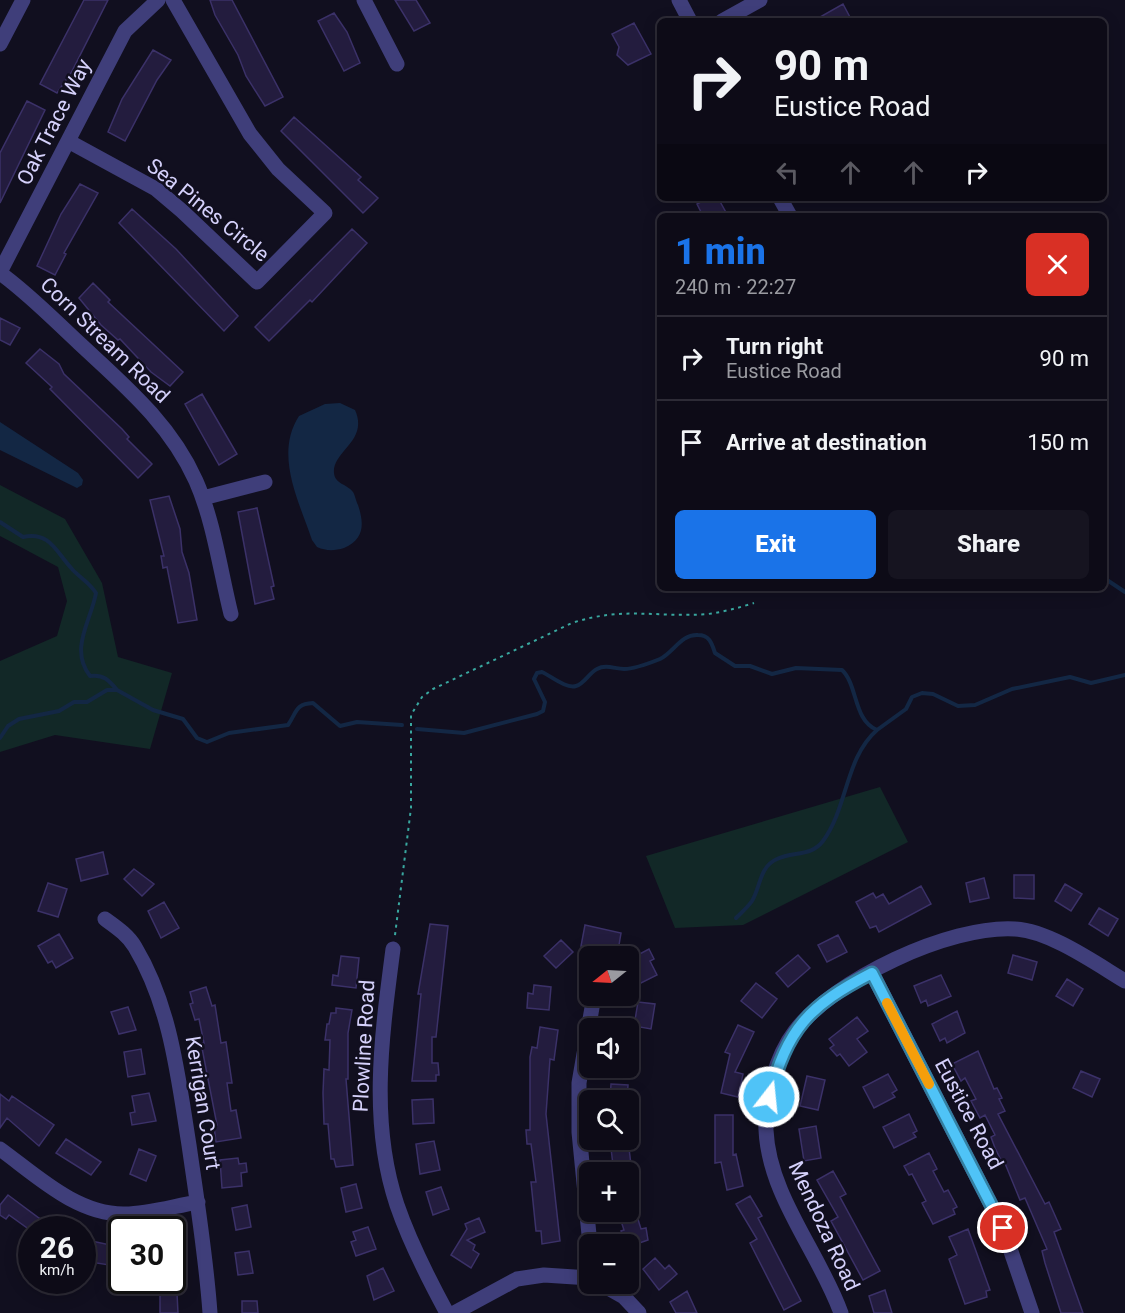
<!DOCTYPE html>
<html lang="en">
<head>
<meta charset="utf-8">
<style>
	body { margin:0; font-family:Roboto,sans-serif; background:#161420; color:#f1f3f6; height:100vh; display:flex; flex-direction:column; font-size:22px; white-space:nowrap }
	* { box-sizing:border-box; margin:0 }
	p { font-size:20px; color:#9a9ba1 }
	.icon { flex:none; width:33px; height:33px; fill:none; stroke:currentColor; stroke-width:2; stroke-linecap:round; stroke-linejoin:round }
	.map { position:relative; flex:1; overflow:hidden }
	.side { position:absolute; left:657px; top:213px; width:450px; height:378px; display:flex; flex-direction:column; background:#0d0b17; border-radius:9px; box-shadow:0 3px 15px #0003,0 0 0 2px #2d2b36 }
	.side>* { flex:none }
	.top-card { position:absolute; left:657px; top:18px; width:450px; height:183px; border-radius:9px; box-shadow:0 3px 15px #0003,0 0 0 2px #2d2b36; background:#0d0b17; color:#f1f3f6; overflow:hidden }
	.needle { width:39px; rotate:252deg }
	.buttons { position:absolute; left:579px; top:946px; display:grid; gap:12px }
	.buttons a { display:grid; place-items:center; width:60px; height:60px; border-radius:9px; background:#0d0b17; box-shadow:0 3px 15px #0003,0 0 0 2px #2d2b36; font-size:30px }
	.speed { position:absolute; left:18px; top:1216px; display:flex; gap:12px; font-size:30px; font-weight:700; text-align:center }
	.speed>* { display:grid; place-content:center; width:78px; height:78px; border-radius:50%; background:#0d0b17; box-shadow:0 3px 15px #0003,0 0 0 2px #2d2b36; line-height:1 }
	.speed small { font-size:15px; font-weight:400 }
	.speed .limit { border:3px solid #111; border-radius:9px; background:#fff; color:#111 }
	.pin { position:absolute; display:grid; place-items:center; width:51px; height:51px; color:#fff; margin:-26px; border:3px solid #fff; border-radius:50%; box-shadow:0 2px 6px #0007 }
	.me { position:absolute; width:66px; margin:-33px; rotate:16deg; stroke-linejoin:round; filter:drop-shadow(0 0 4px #0008) }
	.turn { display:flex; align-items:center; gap:21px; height:126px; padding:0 18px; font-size:27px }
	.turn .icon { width:78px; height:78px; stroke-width:2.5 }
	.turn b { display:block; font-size:42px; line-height:51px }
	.lanes { display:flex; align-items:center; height:57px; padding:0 18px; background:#0003; justify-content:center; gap:30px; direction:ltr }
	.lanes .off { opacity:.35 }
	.round { display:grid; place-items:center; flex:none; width:63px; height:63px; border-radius:9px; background:#161420 }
	.head { display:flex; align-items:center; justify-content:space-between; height:102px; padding:0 18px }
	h1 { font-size:36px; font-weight:800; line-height:45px; color:#1a73e8 }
	.button { display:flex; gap:12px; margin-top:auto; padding:12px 18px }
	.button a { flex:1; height:69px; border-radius:9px; background:#1a73e8; color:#fff; font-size:24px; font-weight:800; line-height:69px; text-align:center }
	.button a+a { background:#161420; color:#f1f3f6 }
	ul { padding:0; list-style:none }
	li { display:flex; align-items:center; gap:18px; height:84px; padding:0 18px; border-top:2px solid #2d2b36 }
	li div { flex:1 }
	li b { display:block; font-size:22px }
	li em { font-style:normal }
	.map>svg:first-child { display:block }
	.green { fill:#122827 }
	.water { fill:#132744 }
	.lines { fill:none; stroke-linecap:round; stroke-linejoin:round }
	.stream { stroke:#132744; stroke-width:4 }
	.building { fill:#231c3e; stroke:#3b3168; stroke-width:1.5 }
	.path { stroke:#39a79f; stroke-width:2; stroke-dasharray:3 4.5; stroke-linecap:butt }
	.minor { stroke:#3f3e7a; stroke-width:15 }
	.route-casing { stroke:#337fa1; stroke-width:15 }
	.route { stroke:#4fc3f7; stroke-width:10 }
	.slow { stroke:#f59e0b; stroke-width:10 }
	.labels { text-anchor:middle; stroke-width:5; stroke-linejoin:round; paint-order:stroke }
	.street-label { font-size:21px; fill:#d5d1fb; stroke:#110f1f }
</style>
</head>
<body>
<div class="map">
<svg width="1125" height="1313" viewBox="0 0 1125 1313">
	<rect width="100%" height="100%" fill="#110f1f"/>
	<path class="green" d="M0 485 65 519 102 583 118 657 172 673 150 749 55 735 0 752V661L57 636 67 601 58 567 0 536Z
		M880 787 908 842 743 925 675 928 646 856Z"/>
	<path class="water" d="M340 403 355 410C369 441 332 451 334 473 335 484 347 484 353 492 355 495 356 501 358 505 364 523 365 539 344 548 334 551 326 551 317 547L312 540C299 501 274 455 299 416L325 404Z
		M0 422 78 473 83 480 82 485 77 488 0 450Z"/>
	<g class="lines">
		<path class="stream" d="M0 522 23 537C50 531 56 552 72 569 80 578 89 582 96 593 91 621 69 649 90 676 103 674 109 680 117 690
			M1104 578 1125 592
			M417 729 464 733 537 714 543 711 545 702 534 679 537 673 542 672C551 676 566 689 576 686 584 684 589 673 597 669 606 664 615 669 624 669 635 669 650 663 660 659 674 652 681 634 698 635 710 635 712 644 715 653L735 666H750L772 674 796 668 842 670C858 685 853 720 877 730L906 709 912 697 922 693 933 694 958 706 975 705 1012 689 1070 677 1091 683 1125 675
			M0 738 8 726 19 719 59 711 74 702H87L107 690H117L153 710 183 719 197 738 207 742 229 733 288 725C297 712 295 704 313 703L340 726 357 722 402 725
			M736 918C741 913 748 907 752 901 761 886 759 867 777 859 793 851 811 857 823 841 848 807 845 758 877 730"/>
	</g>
	<path class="building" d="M84 0H108L71 73 57 93 40 84Z
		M210 0H232L283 97 265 106 246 76 238 55 215 15Z
		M395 0H416L430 23 414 31Z
		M843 4 852 21H813Z
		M334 13 347 32 360 63 344 71 318 21Z
		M634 23 651 54 628 65 617 55 619 47 612 34Z
		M153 50 171 60 157 80 125 141 108 132 122 99Z
		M27 101 45 110 0 203V153Z
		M294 117 361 177 358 180 378 198 363 213 281 131Z
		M80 184 98 193 64 253 66 254 55 275 37 266 61 214Z
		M708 198H718L728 216H703L697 204Z
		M132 209 176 249 238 316 224 331 119 223Z
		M352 229 367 243 312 302 310 300 269 341 255 327Z
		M93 283 110 300 108 302 183 372 170 386 151 372 120 339 118 340 101 325 79 298Z
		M0 318 20 328 10 345 0 340Z
		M40 349 59 364 64 374 122 429 129 437 127 439 152 464 138 478 50 389 52 387 26 363Z
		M202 394 237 454 219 465 185 404Z
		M169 496 180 529 182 552 189 573 197 620 178 623 167 567 163 568 161 556H164L150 500Z
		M257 508 274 586 271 587 274 599 255 604 238 512Z
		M103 852 108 874 81 881 76 859Z
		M134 869 154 884 142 896 124 879Z
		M1014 875H1034V899L1014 898Z
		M984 878 989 898 970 902 966 883Z
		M48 883 67 889 58 917 38 911Z
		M1065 884 1082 894 1071 911 1055 901Z
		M921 886 931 904 879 932 876 926 870 928 856 902 873 893 876 898 883 894 889 904Z
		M164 902 179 928 161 938 148 911Z
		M1099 908 1118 919 1108 936 1089 924Z
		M430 924 448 926 436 1037H432V1063H438L439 1075H436V1081H412L421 994H418Z
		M585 925 621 933 618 951 581 946Z
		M59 934 73 958 56 968 52 961 48 963 38 946Z
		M838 935 847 952 827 962 818 945Z
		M561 940 573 952 556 968 544 956Z
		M649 949 654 959 650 961 657 975 639 984 628 960Z
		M798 955 810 968 788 987 776 973Z
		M1013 955 1037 962 1032 980 1008 973Z
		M341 956 359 958 356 988 332 985 333 975 338 976Z
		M941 975 951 996 928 1006 926 1000 921 1003 914 986Z
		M1067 979 1083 989 1073 1006 1056 996Z
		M756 983 777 999 762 1018 741 1001Z
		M534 985 551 987 549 1010 527 1008 528 993 533 994Z
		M206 987 212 1006 215 1005 221 1043 226 1042 232 1083H227L231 1111 236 1110 241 1138 216 1142 214 1126 217 1125 201 1043H204L199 1019 195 1020 190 1004 193 1003 190 992Z
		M638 1002 655 1004 651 1029 634 1026Z
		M128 1007 136 1030 119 1034 111 1012Z
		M336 1008 352 1010 348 1033V1079H346L353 1165 336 1167 334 1159H331L328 1124H324L323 1093 324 1069 329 1070 330 1040H325L327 1024H329L331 1013H336Z
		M957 1011 965 1033 947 1043 945 1038 940 1041 932 1024Z
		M857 1017 868 1031 857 1039 867 1052 849 1066 840 1054 837 1056 830 1048 834 1045 829 1039Z
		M738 1025 754 1032 735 1072 743 1074 738 1097 721 1093 730 1054 725 1052Z
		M540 1027 558 1030 554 1060 550 1059 546 1114 560 1241 542 1244 541 1231H536L531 1182H536L531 1144H527L526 1130H530V1057L532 1047 537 1048Z
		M141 1049 145 1074 128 1077 124 1052Z
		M978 1051 994 1089 997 1088 1002 1098 999 1099 1005 1111 998 1114 1045 1204 1049 1202 1061 1229 1054 1232 1083 1313H1061L1045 1263 1042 1251 1047 1249 1025 1198 1020 1200 1004 1161 1002 1162 995 1148 991 1137 995 1135 985 1115 980 1118 971 1101 976 1099 965 1078 961 1081 952 1064Z
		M1081 1071 1100 1079 1092 1097 1073 1088Z
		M888 1074 897 1090 892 1093 895 1097 874 1108 863 1087Z
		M807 1076 825 1080 818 1110 800 1106Z
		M611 1084 628 1085 627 1101H610Z
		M149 1093 156 1121 132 1125 130 1113 135 1112 132 1096Z
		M0 1094 9 1101 12 1096 54 1125 39 1146 7 1118 0 1128Z
		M433 1099 434 1123 413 1124 412 1100Z
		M909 1114 917 1131 913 1133 916 1137 894 1148 883 1127Z
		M715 1115H733V1155L736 1154 743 1186 727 1190 721 1162 715 1163Z
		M816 1126 821 1158 804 1161 799 1129Z
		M66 1139 101 1162 91 1175 56 1153Z
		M610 1140H628L632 1173H614Z
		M434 1141 440 1170 420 1174 416 1144Z
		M139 1149 156 1156 146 1181 130 1174Z
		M929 1153 937 1169 933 1171 944 1192 948 1190 957 1207 953 1209 955 1214 933 1224 922 1203 926 1201 912 1174 909 1175 904 1166Z
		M238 1158 239 1164 246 1163 247 1172 241 1173 242 1186 222 1188 220 1160Z
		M833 1171 846 1194 840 1197 880 1271 863 1280 831 1221 838 1217 817 1180Z
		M356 1184 362 1208 346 1212 341 1188Z
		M441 1187 449 1209 433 1215 426 1192Z
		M8 1195 39 1218 63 1230H30L9 1215 6 1219 0 1215V1205Z
		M750 1196 762 1216 758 1218 801 1301 784 1310 750 1243 757 1239 736 1204Z
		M247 1205 251 1227 236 1230 232 1208Z
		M636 1213 641 1229 646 1228 648 1240 628 1247 621 1231 624 1230 620 1218Z
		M479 1218 485 1232 467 1240 475 1245 473 1250 479 1254 471 1268 451 1255 467 1229 465 1224Z
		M368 1227 376 1249 356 1256 351 1242 356 1240 353 1232Z
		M968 1229 990 1290 986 1291 987 1297 965 1304 949 1259 957 1255 949 1237Z
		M82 1239 120 1247 117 1262 110 1260 109 1265 90 1262 91 1258 82 1256Z
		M249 1251 253 1273 238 1275 235 1253Z
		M655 1258 665 1269 669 1265 677 1274 659 1290 643 1269Z
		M383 1268 394 1291 374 1300 367 1276Z
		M885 1290 892 1313H874L869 1296Z
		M687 1291 697 1313H676L670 1302Z
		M160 1293H177L178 1313H160Z
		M242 1301H257L258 1313H242Z"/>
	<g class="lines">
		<path class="path" d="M395 935 411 808V715L422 697 433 689 572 623C623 606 658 618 708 614 723 612 738 608 754 603"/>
		<path class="minor" d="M364 0 397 64
			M679 0 690 21
			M722 21 760 0
			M0 44 23 0
			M68 141 156 189 182 211 257 282 325 213 278 169 250 134 173 0
			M780 198 790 216
			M0 272 125 31 158 0
			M0 273C29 294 52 318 79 343 124 385 170 423 196 481 214 522 220 570 231 614
			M203 498 265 482
			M105 919C116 927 128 935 135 947 171 1007 178 1077 189 1145 197 1201 206 1256 210 1313
			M393 949C382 1034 369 1122 397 1205 410 1243 428 1278 447 1313
			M872 973 1003 1228 1032 1313
			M0 1149C36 1175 77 1215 125 1214 148 1214 174 1206 198 1202
			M590 1245 579 1132V1083L594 996
			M586 1277 590 1251
			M601 1284 624 1297 639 1313
			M454 1313 517 1279 544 1275 590 1278
			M841 1313C819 1252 769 1196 766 1130 764 1099 776 1056 795 1031 834 980 949 925 1015 929 1050 931 1095 963 1125 981"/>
	</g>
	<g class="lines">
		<g class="route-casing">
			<path id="route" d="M769 1097C788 1028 808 1006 872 973L1003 1228"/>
		</g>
		<use href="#route" class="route"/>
		<path class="slow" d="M887 1003 929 1084"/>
	</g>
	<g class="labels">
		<g class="street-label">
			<text transform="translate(54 122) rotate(-63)" y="7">Oak Trace Way</text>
			<text transform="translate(208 210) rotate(39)" y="7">Sea Pines Circle</text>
			<text transform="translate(105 340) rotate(44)" y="7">Corn Stream Road</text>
			<text transform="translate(364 1046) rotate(-87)" y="7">Plowline Road</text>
			<text transform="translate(203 1103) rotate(81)" y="7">Kerrigan Court</text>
			<text transform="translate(969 1114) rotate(62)" y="7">Eustice Road</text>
			<text transform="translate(824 1226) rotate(65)" y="7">Mendoza Road</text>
		</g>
	</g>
</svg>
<div class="buttons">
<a><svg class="needle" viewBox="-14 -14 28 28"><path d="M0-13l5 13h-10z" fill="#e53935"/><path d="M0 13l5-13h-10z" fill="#9a9ba1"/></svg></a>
<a><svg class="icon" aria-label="sound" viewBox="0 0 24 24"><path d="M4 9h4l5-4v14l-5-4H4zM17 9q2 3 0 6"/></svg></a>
<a><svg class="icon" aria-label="search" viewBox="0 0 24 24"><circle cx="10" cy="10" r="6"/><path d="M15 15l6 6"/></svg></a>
<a>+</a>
<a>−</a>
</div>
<div class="speed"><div>26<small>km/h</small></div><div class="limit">30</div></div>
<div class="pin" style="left:1003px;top:1228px;background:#d93025"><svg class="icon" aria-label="arrive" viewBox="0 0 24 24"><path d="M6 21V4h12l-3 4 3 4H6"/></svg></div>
<svg class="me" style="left:769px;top:1097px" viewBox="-20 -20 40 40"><circle r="17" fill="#4fc3f7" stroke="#fff" stroke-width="3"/><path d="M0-11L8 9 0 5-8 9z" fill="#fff"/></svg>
<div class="top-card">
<div class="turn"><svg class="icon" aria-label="right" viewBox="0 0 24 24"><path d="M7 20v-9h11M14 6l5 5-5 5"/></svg><div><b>90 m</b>Eustice Road</div></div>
<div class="lanes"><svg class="icon off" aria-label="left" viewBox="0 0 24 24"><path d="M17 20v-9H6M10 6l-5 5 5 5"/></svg><svg class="icon off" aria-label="ahead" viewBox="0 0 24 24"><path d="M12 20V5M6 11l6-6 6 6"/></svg><svg class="icon off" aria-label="ahead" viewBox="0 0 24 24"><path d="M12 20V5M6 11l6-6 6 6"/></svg><svg class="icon" aria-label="right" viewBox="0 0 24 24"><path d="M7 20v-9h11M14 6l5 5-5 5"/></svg></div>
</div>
<section class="side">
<div class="head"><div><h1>1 min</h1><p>240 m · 22:27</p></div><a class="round" style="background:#d93025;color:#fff"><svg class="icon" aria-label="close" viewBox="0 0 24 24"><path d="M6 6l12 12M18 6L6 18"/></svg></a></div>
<ul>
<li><svg class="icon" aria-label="right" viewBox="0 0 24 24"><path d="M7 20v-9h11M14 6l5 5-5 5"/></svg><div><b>Turn right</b><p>Eustice Road</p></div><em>90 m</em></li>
<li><svg class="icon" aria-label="arrive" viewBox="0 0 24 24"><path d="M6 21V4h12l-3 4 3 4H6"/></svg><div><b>Arrive at destination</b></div><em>150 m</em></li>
</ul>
<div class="button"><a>Exit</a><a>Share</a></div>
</section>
</div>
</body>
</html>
